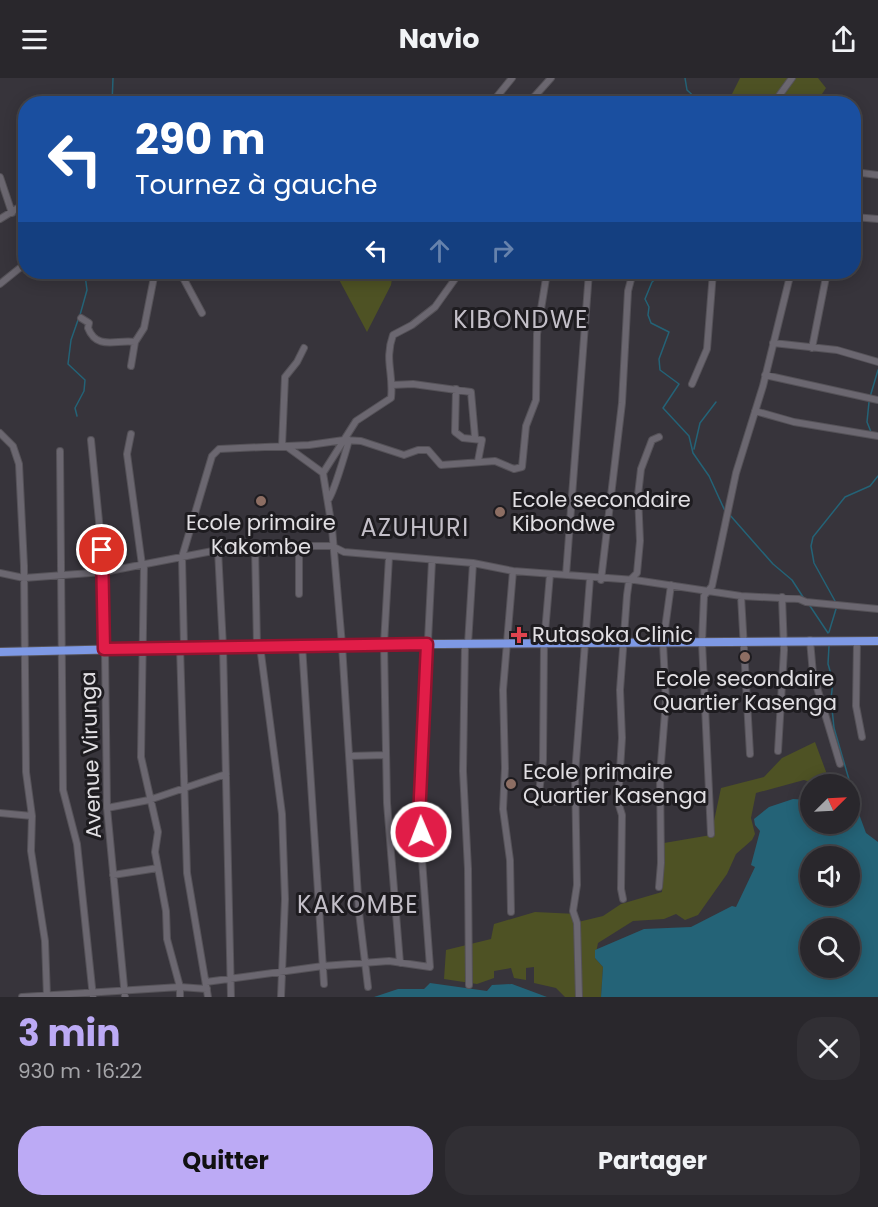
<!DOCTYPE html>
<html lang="fr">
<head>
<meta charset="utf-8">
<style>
	body { margin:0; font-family:Poppins,sans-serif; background:#312f34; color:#f1f3f6; height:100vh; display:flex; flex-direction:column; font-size:22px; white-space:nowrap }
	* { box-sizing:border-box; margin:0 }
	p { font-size:20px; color:#a5a5a9 }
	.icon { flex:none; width:33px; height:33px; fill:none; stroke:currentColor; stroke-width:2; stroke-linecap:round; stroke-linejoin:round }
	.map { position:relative; height:919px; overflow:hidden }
	.details { display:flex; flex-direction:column; background:#29272c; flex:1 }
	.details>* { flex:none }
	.guide { position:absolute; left:18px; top:18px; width:843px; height:183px; border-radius:24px; box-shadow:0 3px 15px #0003,0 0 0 2px #454448; background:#1a4fa0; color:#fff; overflow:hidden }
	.needle { width:39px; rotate:66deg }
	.fabs { position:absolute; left:800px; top:696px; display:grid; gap:12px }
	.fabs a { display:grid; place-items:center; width:60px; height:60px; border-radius:50%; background:#29272c; box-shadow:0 3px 15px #0003,0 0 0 2px #454448; font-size:30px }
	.pin { position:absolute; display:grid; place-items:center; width:51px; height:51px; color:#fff; margin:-26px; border:3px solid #fff; border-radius:50%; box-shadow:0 2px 6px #0007 }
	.me { position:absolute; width:66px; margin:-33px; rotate:359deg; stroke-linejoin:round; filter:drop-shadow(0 0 4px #0008) }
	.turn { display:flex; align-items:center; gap:21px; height:126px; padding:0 18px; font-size:27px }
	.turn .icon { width:78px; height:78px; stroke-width:2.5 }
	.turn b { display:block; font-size:42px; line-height:51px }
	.lanes { display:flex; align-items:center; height:57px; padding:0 18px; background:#0003; justify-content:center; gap:30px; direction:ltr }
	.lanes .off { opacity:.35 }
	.round { display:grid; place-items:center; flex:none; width:63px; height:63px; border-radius:24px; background:#312f34 }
	.head { display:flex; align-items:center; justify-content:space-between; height:102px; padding:0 18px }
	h1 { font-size:36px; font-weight:700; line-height:45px; color:#bcaaf5 }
	.button { display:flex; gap:12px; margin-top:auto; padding:12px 18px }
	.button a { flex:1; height:69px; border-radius:24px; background:#bcaaf5; color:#111; font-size:24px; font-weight:700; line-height:69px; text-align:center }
	.button a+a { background:#312f34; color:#f1f3f6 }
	header { display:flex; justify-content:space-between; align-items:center; height:78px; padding:0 18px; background:#29272c; font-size:27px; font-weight:700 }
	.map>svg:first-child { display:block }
	.green { fill:#4e5224 }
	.water { fill:#246377; fill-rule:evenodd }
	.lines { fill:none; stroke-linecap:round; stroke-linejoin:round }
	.stream { stroke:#246377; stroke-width:1.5 }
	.minor-casing { stroke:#555258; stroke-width:8 }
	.highway-casing { stroke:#555258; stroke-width:10 }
	.minor { stroke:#6b6770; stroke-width:6 }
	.highway { stroke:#7e99e5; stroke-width:8 }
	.route-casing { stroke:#92132f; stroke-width:15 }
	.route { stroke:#e11d48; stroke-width:10 }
	.education-dot { fill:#8d6e63; stroke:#1e1c20; stroke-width:2 }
	.health-dot { fill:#e0444e; stroke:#1e1c20; stroke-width:2 }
	.labels { text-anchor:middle; stroke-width:6; stroke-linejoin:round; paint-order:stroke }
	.poi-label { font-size:21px; fill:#e1dfe3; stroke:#1e1c20; text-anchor:start }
	.street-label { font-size:21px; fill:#e1dfe3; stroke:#1e1c20 }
	.quarter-label { font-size:24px; letter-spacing:1.5px; fill:#c3bfc8; stroke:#1e1c20 }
</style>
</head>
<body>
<header><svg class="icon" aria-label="menu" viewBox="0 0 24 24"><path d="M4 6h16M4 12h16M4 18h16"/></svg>Navio<svg class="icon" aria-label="share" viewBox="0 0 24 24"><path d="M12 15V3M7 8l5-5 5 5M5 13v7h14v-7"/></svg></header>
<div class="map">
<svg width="878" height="919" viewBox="0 0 878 919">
	<rect width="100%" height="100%" fill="#37343b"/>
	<path class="green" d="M740 0H818L826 10 816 25 727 26Z
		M335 194H393L391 207 367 254Z
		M815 664 828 699 836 706H816L804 702 756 715 751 740 755 756 752 762 736 776 727 796 698 837 685 842 676 836 664 841 633 843 598 865 595 880 603 889 601 919H565L556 910 534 905V889L526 890V902L514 900 511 890 494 893V900L477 906 444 901 446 872 491 861 494 846 535 834 577 836 578 844 603 838 621 826 662 814 664 765 711 757 721 710 764 699 782 680Z"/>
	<path class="water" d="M793 721 810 722V746H849V732L859 736 866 755 878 764V919H601L603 889 595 880V872L644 851 691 849 732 828 736 829 755 789 751 787 760 753 755 747 754 741 769 729ZM810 778H849V818H810ZM810 850H849V890H810Z
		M430 905 487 913 492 907 512 906 547 919H374L398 911H424Z"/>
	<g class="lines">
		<path class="stream" d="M685 0 687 12 702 26
			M112 26 113 0
			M665 194 652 204 645 221 649 229 648 237 651 245 669 254 659 281 660 292 679 306 663 330 689 358 693 375 709 398 725 433
			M80 237 87 212 85 197 93 194
			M870 319 878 292
			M869 324 867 344 871 354
			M77 338 75 330 84 313 85 302 68 286 71 262 78 242
			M694 371 700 345 716 324
			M729 436 773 486 792 502 803 519
			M835 523 814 485 811 468 813 459 845 419 870 408 878 398
			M810 528 828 555
			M829 554 836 531
			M829 568 828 586 833 603 831 621 834 650 859 736"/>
		<g class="minor-casing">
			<path id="minor" d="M491 26 512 0
				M522 26 534 19 551 0
				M773 26 792 0
				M854 94 878 97
				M0 99 12 135
				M854 139 878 141
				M0 141 26 125
				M180 194 202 235
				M154 199 173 194
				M0 206 26 185
				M81 240 89 245 88 250C97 273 117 261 135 264
				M773 265 837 272 878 284
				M812 270 827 194
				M131 288 135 264 144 250 155 194
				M765 297 878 322
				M692 306 707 271 713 194
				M392 307 413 306 471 314 475 359
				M456 311 455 354 463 360 482 362 478 383
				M755 333 794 344 878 358
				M0 355 13 368 19 386 24 488 26 694 32 738 31 773 45 863 47 919
				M131 356 127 376 142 487
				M91 362 104 494 107 730 125 919
				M282 368 285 299 297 284 304 270
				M286 368 323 395
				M60 373 63 712 77 766 93 919
				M328 422C333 417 346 373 349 362
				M255 469 257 568
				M218 472 223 569 231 919
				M389 479 384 566 387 725 400 885
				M144 486 141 679 158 754 155 774 166 833 167 861 180 909V919
				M0 495 24 500 104 494 218 472 264 468H332L344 474 473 485 513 493 635 502 741 518 799 521 806 524 878 531
				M550 496 544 566 543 682 538 723 575 724
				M566 497 589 194
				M601 502 622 325 628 213 633 194
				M299 516V470
				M741 518 750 676
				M810 562 813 596 840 686
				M857 563 856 628 862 659
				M465 566 463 693 468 791 469 907
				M468 566 473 485
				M302 567 324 906
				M260 568 282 736 285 821 281 919
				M180 569 187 795 208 919
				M184 569 182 479 212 378 219 371 309 367 344 362 361 363 404 377 418 372H428L441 387 495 383 514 391 522 389 526 348 536 322 537 256 547 194
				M778 673 784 572 782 519
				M349 678 386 677
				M107 730 149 722 226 696
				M0 735 32 738
				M711 756 702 564 704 518 712 508 736 395 763 308 791 194
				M113 797 158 790
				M659 809 661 785 660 697 666 622 663 565 671 507
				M623 821 621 811 622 737 618 724 622 660 620 612 627 517 629 503 637 495 640 463 638 417 641 391 652 362 659 359
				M511 834 510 782 503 731 505 690 503 612 513 493
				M206 904 323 888 389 883 430 889 419 741 432 483
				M368 909 359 834 342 567 332 450 323 395 356 343 391 320C394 296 384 282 393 257L412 247 435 229 460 194
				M22 919 180 909 207 911
				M579 919 577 845 573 833 577 807 575 696 590 500"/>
		</g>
		<g class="highway-casing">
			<path id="highway" d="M0 574 304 567 878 563"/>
		</g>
		<use href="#minor" class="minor"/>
		<use href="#highway" class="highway"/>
	</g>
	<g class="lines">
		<g class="route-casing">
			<path id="route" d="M102 472 104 571 427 566 419 741 421 754"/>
		</g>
		<use href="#route" class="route"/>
	</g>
	<g class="education-dot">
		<circle cx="261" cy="423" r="6"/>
		<circle cx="500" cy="434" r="6"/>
		<circle cx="745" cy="579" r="6"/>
		<circle cx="511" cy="706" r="6"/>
	</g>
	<path class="health-dot" d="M516 548h6v6h6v6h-6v6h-6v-6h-6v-6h6z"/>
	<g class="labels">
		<g class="poi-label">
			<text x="512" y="429">Ecole secondaire<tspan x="512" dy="24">Kibondwe</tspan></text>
			<text x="261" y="452" text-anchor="middle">Ecole primaire<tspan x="261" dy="24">Kakombe</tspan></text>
			<text x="532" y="564">Rutasoka Clinic</text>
			<text x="745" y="608" text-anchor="middle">Ecole secondaire<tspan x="745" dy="24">Quartier Kasenga</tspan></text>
			<text x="523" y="701">Ecole primaire<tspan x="523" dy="24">Quartier Kasenga</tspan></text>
		</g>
		<g class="street-label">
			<text transform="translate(91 677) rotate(-92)" y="7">Avenue Virunga</text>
		</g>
		<g class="quarter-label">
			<text x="521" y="250">KIBONDWE</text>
			<text x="415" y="458">AZUHURI</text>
			<text x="358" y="835">KAKOMBE</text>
		</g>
	</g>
</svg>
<div class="fabs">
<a><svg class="needle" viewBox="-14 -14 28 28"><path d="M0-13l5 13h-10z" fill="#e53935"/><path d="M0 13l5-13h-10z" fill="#a5a5a9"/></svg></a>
<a><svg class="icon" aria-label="sound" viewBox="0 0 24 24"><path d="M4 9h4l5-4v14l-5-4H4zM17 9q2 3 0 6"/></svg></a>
<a><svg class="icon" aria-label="search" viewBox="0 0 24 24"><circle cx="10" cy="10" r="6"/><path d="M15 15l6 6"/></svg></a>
</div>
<div class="pin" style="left:102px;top:472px;background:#d93025"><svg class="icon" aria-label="arrive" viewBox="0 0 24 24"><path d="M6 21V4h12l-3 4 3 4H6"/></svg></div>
<svg class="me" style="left:421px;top:754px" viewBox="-20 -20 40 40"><circle r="17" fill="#e11d48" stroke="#fff" stroke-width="3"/><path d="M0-11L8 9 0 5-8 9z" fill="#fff"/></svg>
<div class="guide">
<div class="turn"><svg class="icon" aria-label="left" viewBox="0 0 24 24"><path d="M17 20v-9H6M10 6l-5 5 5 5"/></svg><div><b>290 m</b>Tournez à gauche</div></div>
<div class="lanes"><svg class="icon" aria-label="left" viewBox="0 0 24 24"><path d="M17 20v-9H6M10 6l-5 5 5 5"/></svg><svg class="icon off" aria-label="ahead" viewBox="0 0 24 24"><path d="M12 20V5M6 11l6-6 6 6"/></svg><svg class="icon off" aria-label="right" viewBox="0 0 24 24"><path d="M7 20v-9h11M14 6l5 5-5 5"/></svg></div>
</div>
</div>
<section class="details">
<div class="head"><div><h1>3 min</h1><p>930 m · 16:22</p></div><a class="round"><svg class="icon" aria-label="close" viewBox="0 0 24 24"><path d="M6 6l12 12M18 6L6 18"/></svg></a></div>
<div class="button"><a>Quitter</a><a>Partager</a></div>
</section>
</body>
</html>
